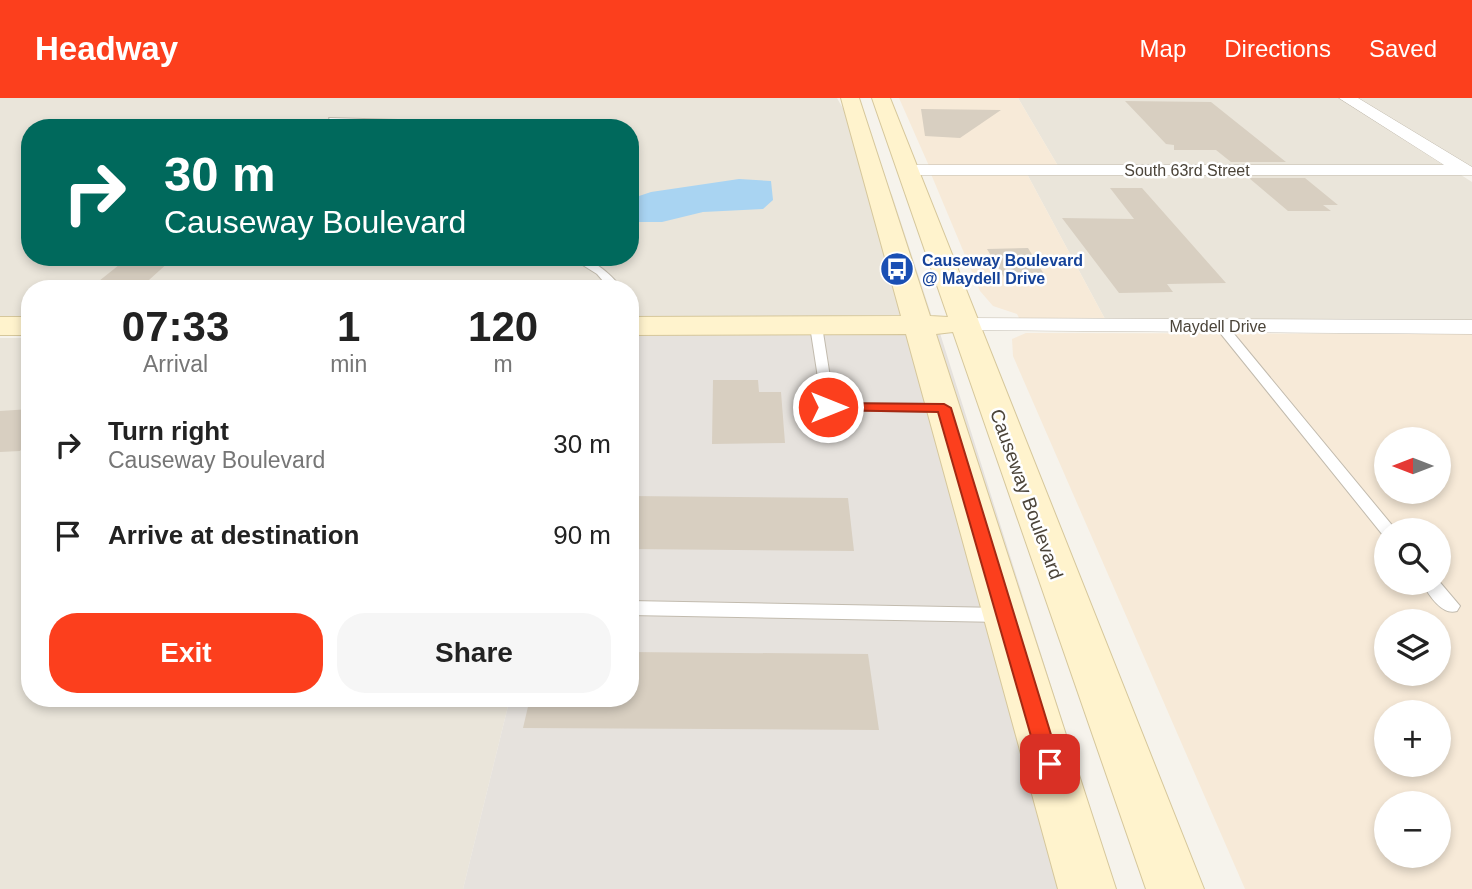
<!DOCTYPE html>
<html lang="en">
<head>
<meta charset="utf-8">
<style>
	body { margin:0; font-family:Arial,sans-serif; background:#f6f6f6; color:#222; height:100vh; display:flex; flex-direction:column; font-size:26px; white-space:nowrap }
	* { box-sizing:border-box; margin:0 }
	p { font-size:23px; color:#767676 }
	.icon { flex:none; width:38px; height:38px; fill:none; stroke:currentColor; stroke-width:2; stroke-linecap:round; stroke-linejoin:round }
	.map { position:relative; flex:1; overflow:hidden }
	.drawer { position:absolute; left:21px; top:182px; width:618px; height:427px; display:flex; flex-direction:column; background:#fff; border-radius:28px; box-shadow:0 4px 10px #0003 }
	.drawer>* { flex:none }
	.top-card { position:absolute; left:21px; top:21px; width:618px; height:147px; border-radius:28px; box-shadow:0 4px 10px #0003; background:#00695c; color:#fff; overflow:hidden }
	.needle { width:46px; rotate:270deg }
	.fabs { position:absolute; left:1374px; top:329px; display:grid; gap:14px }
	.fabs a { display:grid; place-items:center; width:77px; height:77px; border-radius:50%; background:#fff; box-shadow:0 4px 10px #0003; font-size:35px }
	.pin { position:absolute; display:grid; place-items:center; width:60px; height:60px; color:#fff; margin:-30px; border-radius:14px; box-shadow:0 4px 10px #0006 }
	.me { position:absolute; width:77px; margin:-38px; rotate:90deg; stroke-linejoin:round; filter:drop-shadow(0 0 5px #0008) }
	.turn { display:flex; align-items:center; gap:24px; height:147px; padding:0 28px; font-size:32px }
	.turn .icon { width:91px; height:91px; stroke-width:2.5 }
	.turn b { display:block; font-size:49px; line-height:60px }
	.eta { display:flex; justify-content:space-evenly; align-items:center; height:119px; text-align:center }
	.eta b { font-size:42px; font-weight:700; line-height:49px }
	.button { display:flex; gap:14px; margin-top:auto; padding:14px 28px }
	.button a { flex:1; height:80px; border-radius:28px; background:#fc3f1d; color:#fff; font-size:28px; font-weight:700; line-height:80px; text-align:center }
	.button a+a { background:#f6f6f6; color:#222 }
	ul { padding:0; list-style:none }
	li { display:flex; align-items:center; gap:21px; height:91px; padding:0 28px }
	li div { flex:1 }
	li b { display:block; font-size:26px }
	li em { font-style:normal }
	header { display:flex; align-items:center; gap:42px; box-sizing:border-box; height:98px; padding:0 35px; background:#fc3f1d; color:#fff }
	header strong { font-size:33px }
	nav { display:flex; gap:38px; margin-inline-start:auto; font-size:24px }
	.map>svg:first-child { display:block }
	.residential { fill:#eae5da; fill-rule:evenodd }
	.commercial { fill:#f7ead8; fill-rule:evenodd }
	.industrial { fill:#e6e2dd }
	.water { fill:#a9d4f2 }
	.building { fill:#d8cfc1 }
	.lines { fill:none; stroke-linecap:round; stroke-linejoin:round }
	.lane-casing { stroke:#c2bbae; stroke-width:2 }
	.street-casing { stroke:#c2bbae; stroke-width:1 }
	.secondary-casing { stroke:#d6c79b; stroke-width:2 }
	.lane { fill:#fff; fill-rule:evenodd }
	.street { fill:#fff; fill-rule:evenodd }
	.secondary { fill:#fff3cd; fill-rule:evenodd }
	.route { fill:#fc3f1d; stroke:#a42913; stroke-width:2 }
	.labels { text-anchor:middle; stroke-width:5; stroke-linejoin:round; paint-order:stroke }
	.far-street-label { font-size:16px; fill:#4b4439; stroke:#fff }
	.far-transit-label { font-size:16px; font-weight:bold; fill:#164399; stroke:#fff; text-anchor:start }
	.street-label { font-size:19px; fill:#4b4439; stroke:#fff }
</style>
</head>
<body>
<header>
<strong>Headway</strong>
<nav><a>Map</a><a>Directions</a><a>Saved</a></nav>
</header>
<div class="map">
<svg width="1472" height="791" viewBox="0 0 1472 791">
	<rect width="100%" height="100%" fill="#f6f3ec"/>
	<path class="residential" d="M0 0H837L892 97 934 225H630V191H30V226H0ZM30 30H630V159H30Z
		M1018 0H1338L1449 69 1058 68Z
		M1356 0H1472V70Z
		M1027 76 1461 77 1472 84V222L1105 221Z
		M0 240H30V600H510L463 791H0Z"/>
	<path class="commercial" d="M899 0H1018L1058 68H929Z
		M931 76H1027L1105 221 1019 220 1017 216 993 208 980 193Z
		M1026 235 1472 236V791H1245L1013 258 1012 241ZM1386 341H1438V394H1386ZM1386 432H1438V485H1386ZM1386 523H1438V576H1386ZM1386 614H1438V667H1386ZM1386 705H1438V758H1386Z"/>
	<path class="industrial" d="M630 232H939L1115 791H463L510 600H630Z"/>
	<path class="water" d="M739 81 771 83 773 102 763 111 703 114 662 124H630V101L651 94Z"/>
	<path class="building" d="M1125 3 1211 4 1286 64H1231L1216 52H1174V47L1166 46Z
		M921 11 1001 12 960 40 925 38Z
		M1249 80H1305L1338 107H1323L1331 113H1288Z
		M1110 90H1142L1226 185 1167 186 1173 194 1119 195 1062 120 1134 121Z
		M1028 150 1047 181H1005L987 151Z
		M124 163H170L139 191H89Z
		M713 282H758L759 294H781L785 345 712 346Z
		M30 311V342L20 353 0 354V313Z
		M630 398 848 400 854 453 630 451Z
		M630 554 868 556 879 632 523 630 530 600H630Z"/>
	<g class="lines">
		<g class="lane-casing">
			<path id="lane" d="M329 20 432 23 474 30 332 24Z
				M570 159C593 159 608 174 623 191H610L597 176Z
				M816 224 822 228 834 305 944 306 951 310 944 314 823 312 810 228Z
				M1221 224 1225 225 1396 432H1386V437L1382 436 1217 231 1215 228Z
				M1438 482 1460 508 1457 513C1442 518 1429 497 1422 485H1438Z
				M630 503 1002 510 1008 512 1011 517 1008 522 1002 524 630 517Z"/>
		</g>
		<g class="street-casing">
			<path id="street" d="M1339 0H1358L1472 69V77H907L898 72 907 67H1444Z
				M964 220 1472 222V236L955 232 952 227 955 222Z"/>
		</g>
		<g class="secondary-casing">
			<path id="secondary" d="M841 0H859L930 218 948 219 872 0H890L1204 791H1146L953 234 936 236 1116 791H1058L906 236 630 237V219L901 218Z
				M0 219H30V237H0Z"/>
		</g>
		<use href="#lane" class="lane"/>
		<use href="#street" class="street"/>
		<use href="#secondary" class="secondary"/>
	</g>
	<path class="route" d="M828 305 944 306 951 310 1060 666 1057 673 1050 676 1042 673 1039 666 938 314 823 312 821 309Z"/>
	<defs>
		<g id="bus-disc" transform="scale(1.75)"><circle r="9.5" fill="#1a4fb4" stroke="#fff"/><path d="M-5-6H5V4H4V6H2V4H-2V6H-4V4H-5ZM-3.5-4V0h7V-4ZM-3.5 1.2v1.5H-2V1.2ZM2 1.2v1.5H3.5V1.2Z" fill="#fff"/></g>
	</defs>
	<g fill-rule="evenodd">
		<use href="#bus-disc" x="897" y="171"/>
	</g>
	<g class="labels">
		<g class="far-street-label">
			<text x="1187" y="78">South 63rd Street</text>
			<text x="1218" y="234">Maydell Drive</text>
		</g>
		<g class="far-transit-label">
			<text x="922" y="168">Causeway Boulevard<tspan x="922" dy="18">@ Maydell Drive</tspan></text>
		</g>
		<g class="street-label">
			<text transform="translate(1027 396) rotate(70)" y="7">Causeway Boulevard</text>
		</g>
	</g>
</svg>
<div class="fabs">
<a><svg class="needle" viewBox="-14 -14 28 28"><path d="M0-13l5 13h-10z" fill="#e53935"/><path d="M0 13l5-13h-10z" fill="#767676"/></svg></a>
<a><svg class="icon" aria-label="search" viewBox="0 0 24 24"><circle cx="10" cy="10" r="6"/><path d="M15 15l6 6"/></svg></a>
<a><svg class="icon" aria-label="layers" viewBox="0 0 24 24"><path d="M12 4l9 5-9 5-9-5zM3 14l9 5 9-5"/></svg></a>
<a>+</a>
<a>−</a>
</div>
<div class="pin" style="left:1050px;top:666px;background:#d93025"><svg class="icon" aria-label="arrive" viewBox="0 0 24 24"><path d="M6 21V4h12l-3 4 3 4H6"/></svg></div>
<svg class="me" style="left:828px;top:309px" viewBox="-20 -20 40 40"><circle r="17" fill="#fc3f1d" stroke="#fff" stroke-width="3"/><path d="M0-11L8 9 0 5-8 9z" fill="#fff"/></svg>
<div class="top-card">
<div class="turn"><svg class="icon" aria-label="right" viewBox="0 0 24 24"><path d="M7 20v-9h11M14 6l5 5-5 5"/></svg><div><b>30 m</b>Causeway Boulevard</div></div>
</div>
<section class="drawer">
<div class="eta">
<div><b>07:33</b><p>Arrival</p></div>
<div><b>1</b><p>min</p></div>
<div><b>120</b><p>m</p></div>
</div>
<ul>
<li><svg class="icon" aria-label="right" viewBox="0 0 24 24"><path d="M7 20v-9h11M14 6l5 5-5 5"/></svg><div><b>Turn right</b><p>Causeway Boulevard</p></div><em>30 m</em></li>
<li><svg class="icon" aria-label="arrive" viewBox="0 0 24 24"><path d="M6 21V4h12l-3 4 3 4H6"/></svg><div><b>Arrive at destination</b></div><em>90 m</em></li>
</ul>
<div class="button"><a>Exit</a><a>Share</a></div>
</section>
</div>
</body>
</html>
